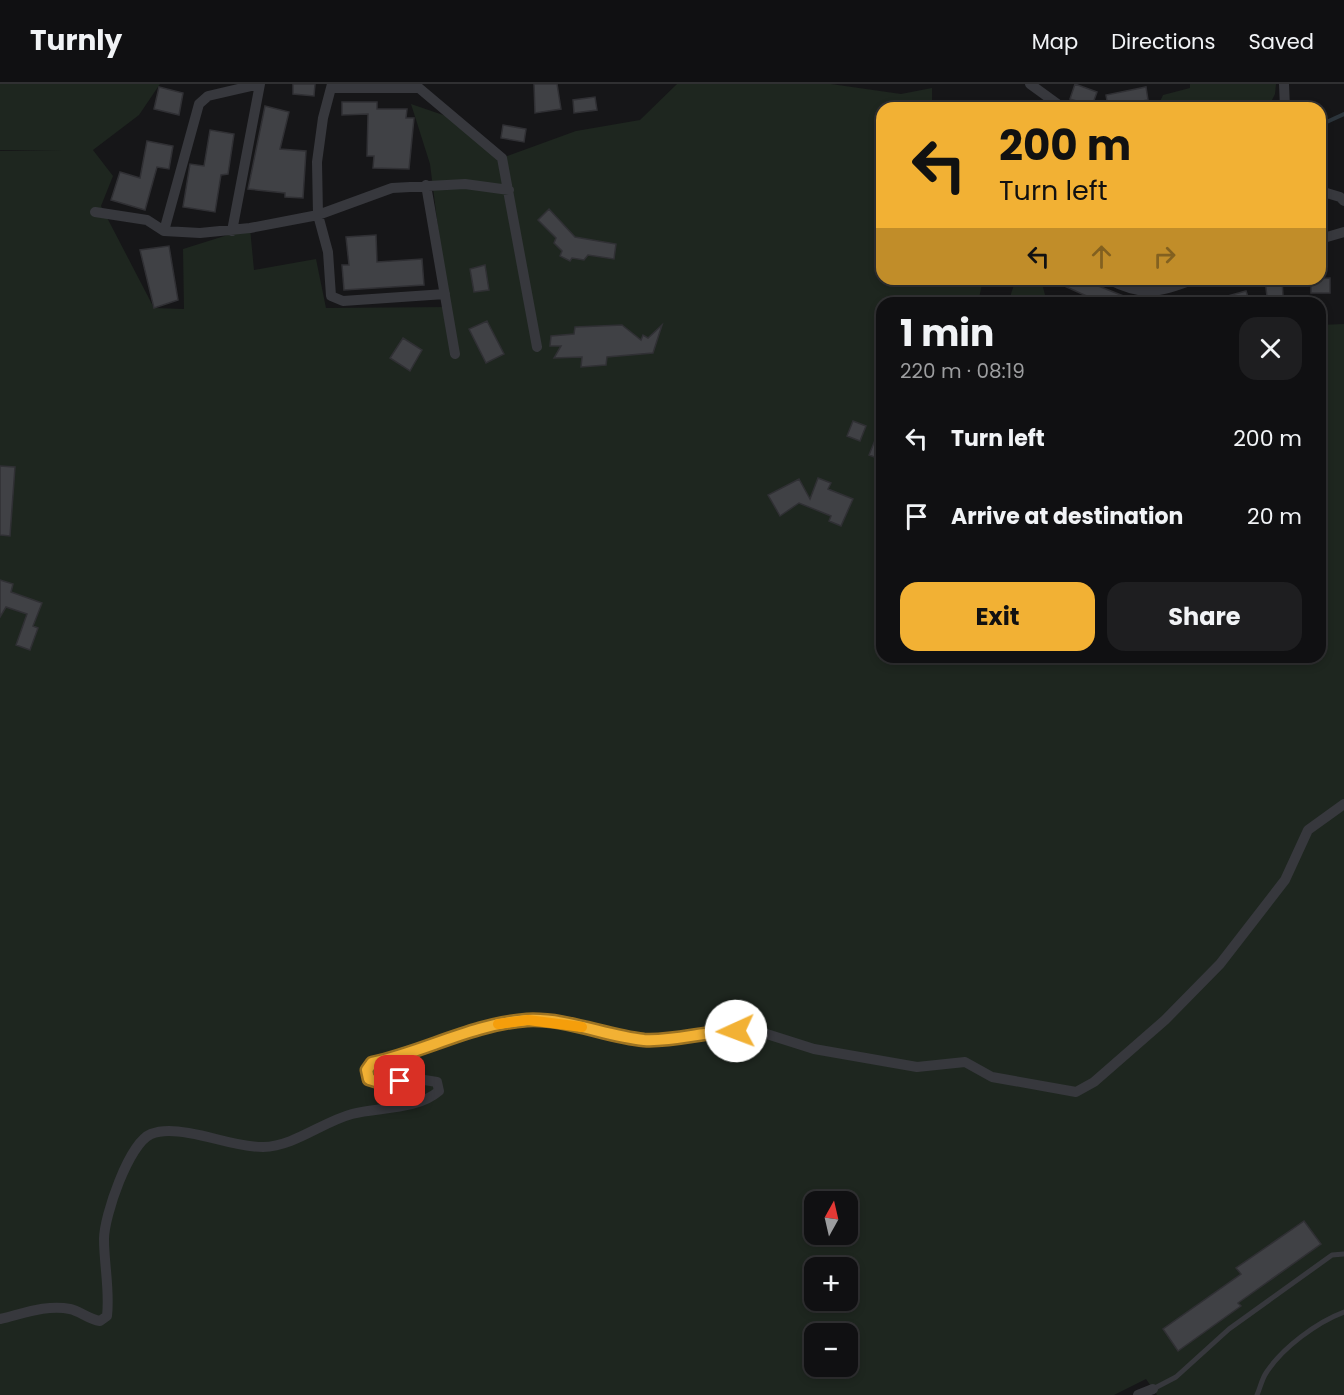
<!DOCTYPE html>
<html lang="en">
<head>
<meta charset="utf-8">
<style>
	body { margin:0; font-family:Poppins,sans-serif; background:#1e1e20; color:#f1f3f6; height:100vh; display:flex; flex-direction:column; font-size:22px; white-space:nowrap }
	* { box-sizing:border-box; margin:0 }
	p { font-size:20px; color:#9c9d9f }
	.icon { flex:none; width:33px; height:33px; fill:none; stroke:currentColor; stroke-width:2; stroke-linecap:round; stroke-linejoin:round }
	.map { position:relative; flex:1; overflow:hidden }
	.sheet { position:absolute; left:876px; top:213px; width:450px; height:366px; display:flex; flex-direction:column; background:#101012; border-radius:18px; box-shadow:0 3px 9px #0003,0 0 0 2px #303032 }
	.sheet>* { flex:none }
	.guide { position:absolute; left:876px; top:18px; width:450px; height:183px; border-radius:18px; box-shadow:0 3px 9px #0003,0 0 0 2px #303032; background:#f2b134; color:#111; overflow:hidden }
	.needle { width:39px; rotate:8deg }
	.fabs { position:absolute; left:804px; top:1107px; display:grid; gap:12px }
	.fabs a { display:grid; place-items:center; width:54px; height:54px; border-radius:12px; background:#101012; box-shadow:0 3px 9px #0003,0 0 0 2px #303032; font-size:30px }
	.pin { position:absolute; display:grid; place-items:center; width:51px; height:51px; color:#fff; margin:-26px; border-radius:12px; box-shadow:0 3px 9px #0006 }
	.me { position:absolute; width:66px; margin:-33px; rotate:268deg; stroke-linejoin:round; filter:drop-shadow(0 0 4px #0008) }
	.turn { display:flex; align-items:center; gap:21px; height:126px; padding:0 24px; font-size:27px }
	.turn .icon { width:78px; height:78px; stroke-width:2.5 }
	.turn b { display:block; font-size:42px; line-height:51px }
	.lanes { display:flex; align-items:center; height:57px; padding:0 24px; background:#0003; justify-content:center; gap:30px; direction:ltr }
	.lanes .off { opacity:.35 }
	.round { display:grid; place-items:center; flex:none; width:63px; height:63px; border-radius:18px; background:#1e1e20 }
	.head { display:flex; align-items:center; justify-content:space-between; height:102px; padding:0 24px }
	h1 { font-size:36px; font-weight:700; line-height:45px }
	.cta { display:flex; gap:12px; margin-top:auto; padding:12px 24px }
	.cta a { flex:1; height:69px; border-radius:18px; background:#f2b134; color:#111; font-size:24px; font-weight:700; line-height:69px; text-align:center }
	.cta a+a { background:#1e1e20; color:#f1f3f6 }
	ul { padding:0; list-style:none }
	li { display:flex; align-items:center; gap:18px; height:78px; padding:0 24px }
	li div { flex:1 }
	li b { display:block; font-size:22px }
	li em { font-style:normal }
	header { display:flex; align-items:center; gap:36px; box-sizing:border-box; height:84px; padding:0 30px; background:#101012; border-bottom:2px solid #303032 }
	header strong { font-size:28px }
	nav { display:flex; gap:33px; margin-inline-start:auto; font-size:21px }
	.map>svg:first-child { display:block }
	.green { fill:#1e261f; fill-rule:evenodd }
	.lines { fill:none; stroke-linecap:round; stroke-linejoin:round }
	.stream { stroke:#2c353c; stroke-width:4 }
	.building { fill:#404145; stroke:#303034; stroke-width:1.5 }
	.service { stroke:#37383d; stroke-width:5 }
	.minor { stroke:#37383d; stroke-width:10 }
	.route-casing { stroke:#9d7322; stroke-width:15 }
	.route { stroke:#f2b134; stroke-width:10 }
	.slow { stroke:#f59e0b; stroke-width:10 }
</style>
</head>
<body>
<header>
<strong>Turnly</strong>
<nav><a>Map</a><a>Directions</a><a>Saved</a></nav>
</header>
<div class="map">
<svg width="1344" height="1311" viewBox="0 0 1344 1311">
	<rect width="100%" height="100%" fill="#161618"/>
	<path class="green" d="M0 0H160L139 31 93 66 113 92 101 122 154 224 184 225 183 165 250 144 254 186 316 175 326 224 448 223 430 80 411 20 446 32 502 74 576 47 640 36 677 0H831L901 10 932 4V24H882V195H983L978 219H882V573H1320V241L1344 240V1311H1157L1146 1295 1114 1311H0V67L61 66H0ZM814 1118H848V1150H814ZM814 1184H848V1216H814ZM814 1250H848V1282H814Z
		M1190 0H1276L1275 10 1268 24H1157L1163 11 1190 4Z
		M1014 201 1043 203 1047 219H1008Z"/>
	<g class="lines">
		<path class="stream" d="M1320 41 1344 30"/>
	</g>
	<path class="building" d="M293 0H315L314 12 293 10Z
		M534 0H557L561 25 535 29Z
		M1075 0 1097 8 1092 22 1070 15Z
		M159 3 183 9 179 31 154 25Z
		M1146 3 1148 16 1108 23 1106 11Z
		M595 13 597 26 574 29 573 16Z
		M342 18H377V25H407L406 34H414L409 85 373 84 374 72H367L368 30 342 31Z
		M265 22 289 28 280 65 306 67 303 114 285 113V109L248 105Z
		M503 41 526 45 524 58 501 54Z
		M210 46 234 50 228 90 221 91 215 128 183 123 190 80 204 82Z
		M147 57 173 62 169 85 157 83 145 126 111 116 120 88 140 94Z
		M549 125 575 153 616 160 614 175 588 171 584 176 572 174 570 177 560 172 562 167 554 159 556 154 538 136Z
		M376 151 377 178 422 175 424 201 344 206 342 181H349L346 153Z
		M169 162 178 216 154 224 140 166Z
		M485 181 489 206 474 208 470 185Z
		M1330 194V209H1311V195Z
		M1049 195H1098L1096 201 1141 219H1102Z
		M1265 195H1282L1283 212 1267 213Z
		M1246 207 1250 219H1213V216Z
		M487 237 504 270 486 279 469 245Z
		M622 241 641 256 643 251 648 254 662 241 653 269 607 273 606 281 581 283 582 273 554 274 561 262H550L551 252 574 250 575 243Z
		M403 254 422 266 410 287 390 274Z
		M853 337 866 342 860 357 847 352Z
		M882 339V376L869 371Z
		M0 382 15 383 10 452 0 451Z
		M818 394 831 399 828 405 853 415 841 442 829 437 831 432 799 419 780 432 768 411 799 395 810 415Z
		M0 496 13 500 11 508 42 519 33 542 38 544 30 566 16 561 27 530 6 523 0 533Z
		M1304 1137 1321 1160 1238 1219 1241 1222 1178 1267 1163 1245 1241 1190 1236 1184Z"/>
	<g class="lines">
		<path class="service" d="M1153 1305 1176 1293 1229 1245 1332 1171 1344 1170
			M1257 1311C1260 1304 1262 1295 1266 1289 1282 1264 1317 1238 1344 1228"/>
		<path class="minor" d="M332 0 323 34 317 78 318 131 328 168 331 212 343 217 445 210
			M1030 0 1063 24
			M1284 0 1285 24
			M332 4H419L502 74 537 263
			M426 101 455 270
			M1320 107 1340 113 1344 117
			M95 128 147 136 164 147 200 149 250 144 318 131 392 104 465 100 509 106
			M164 147 199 20 208 12 260 0
			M232 147 260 0
			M1320 155 1344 148
			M1108 195C1143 213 1159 209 1194 195
			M0 1235C22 1230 47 1220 70 1225 80 1227 88 1235 100 1237L107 1232C110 1206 104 1181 104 1155 104 1132 129 1059 151 1050 156 1048 164 1047 169 1047 201 1047 231 1063 263 1063 295 1062 322 1038 352 1030 380 1023 417 1026 439 1007L437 998 418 995 382 999 369 995 367 986 372 979 400 973 464 949 528 936 578 941 610 952 648 956 715 947H757L814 965 917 983 965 978 992 993 1076 1008 1094 998 1165 936 1220 880 1285 796 1308 746 1344 720
			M1138 1311 1153 1305"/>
	</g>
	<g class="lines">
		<g class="route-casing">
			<path id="route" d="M400 997 382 999 369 995 367 986 372 979C424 968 472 940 527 936 567 934 605 952 644 956 673 958 706 947 736 947"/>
		</g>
		<use href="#route" class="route"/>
		<path class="slow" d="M498 940 528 936 582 943"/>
	</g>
</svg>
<div class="fabs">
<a><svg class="needle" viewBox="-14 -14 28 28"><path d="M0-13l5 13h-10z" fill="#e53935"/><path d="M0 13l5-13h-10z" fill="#9c9d9f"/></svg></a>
<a>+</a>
<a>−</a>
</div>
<div class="pin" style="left:400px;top:997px;background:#d93025"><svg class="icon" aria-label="arrive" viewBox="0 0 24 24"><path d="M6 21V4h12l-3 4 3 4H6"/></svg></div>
<svg class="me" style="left:736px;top:947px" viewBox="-20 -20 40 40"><circle r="19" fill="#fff"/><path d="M0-13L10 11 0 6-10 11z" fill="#f2b134"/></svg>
<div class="guide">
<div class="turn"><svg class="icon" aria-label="left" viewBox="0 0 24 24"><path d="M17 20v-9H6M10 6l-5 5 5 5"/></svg><div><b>200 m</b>Turn left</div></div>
<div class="lanes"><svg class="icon" aria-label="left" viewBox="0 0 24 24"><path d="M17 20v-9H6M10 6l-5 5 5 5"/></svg><svg class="icon off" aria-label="ahead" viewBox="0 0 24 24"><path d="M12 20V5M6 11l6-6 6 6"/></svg><svg class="icon off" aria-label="right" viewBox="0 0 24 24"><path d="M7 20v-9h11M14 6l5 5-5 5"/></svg></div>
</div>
<section class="sheet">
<div class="head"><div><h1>1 min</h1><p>220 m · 08:19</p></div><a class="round"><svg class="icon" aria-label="close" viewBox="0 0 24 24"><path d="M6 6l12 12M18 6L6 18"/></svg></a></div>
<ul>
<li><svg class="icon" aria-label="left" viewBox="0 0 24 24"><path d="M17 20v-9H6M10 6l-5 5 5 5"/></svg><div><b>Turn left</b></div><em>200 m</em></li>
<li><svg class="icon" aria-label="arrive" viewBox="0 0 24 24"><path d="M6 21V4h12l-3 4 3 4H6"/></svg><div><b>Arrive at destination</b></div><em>20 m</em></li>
</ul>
<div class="cta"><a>Exit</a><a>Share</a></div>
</section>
</div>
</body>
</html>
